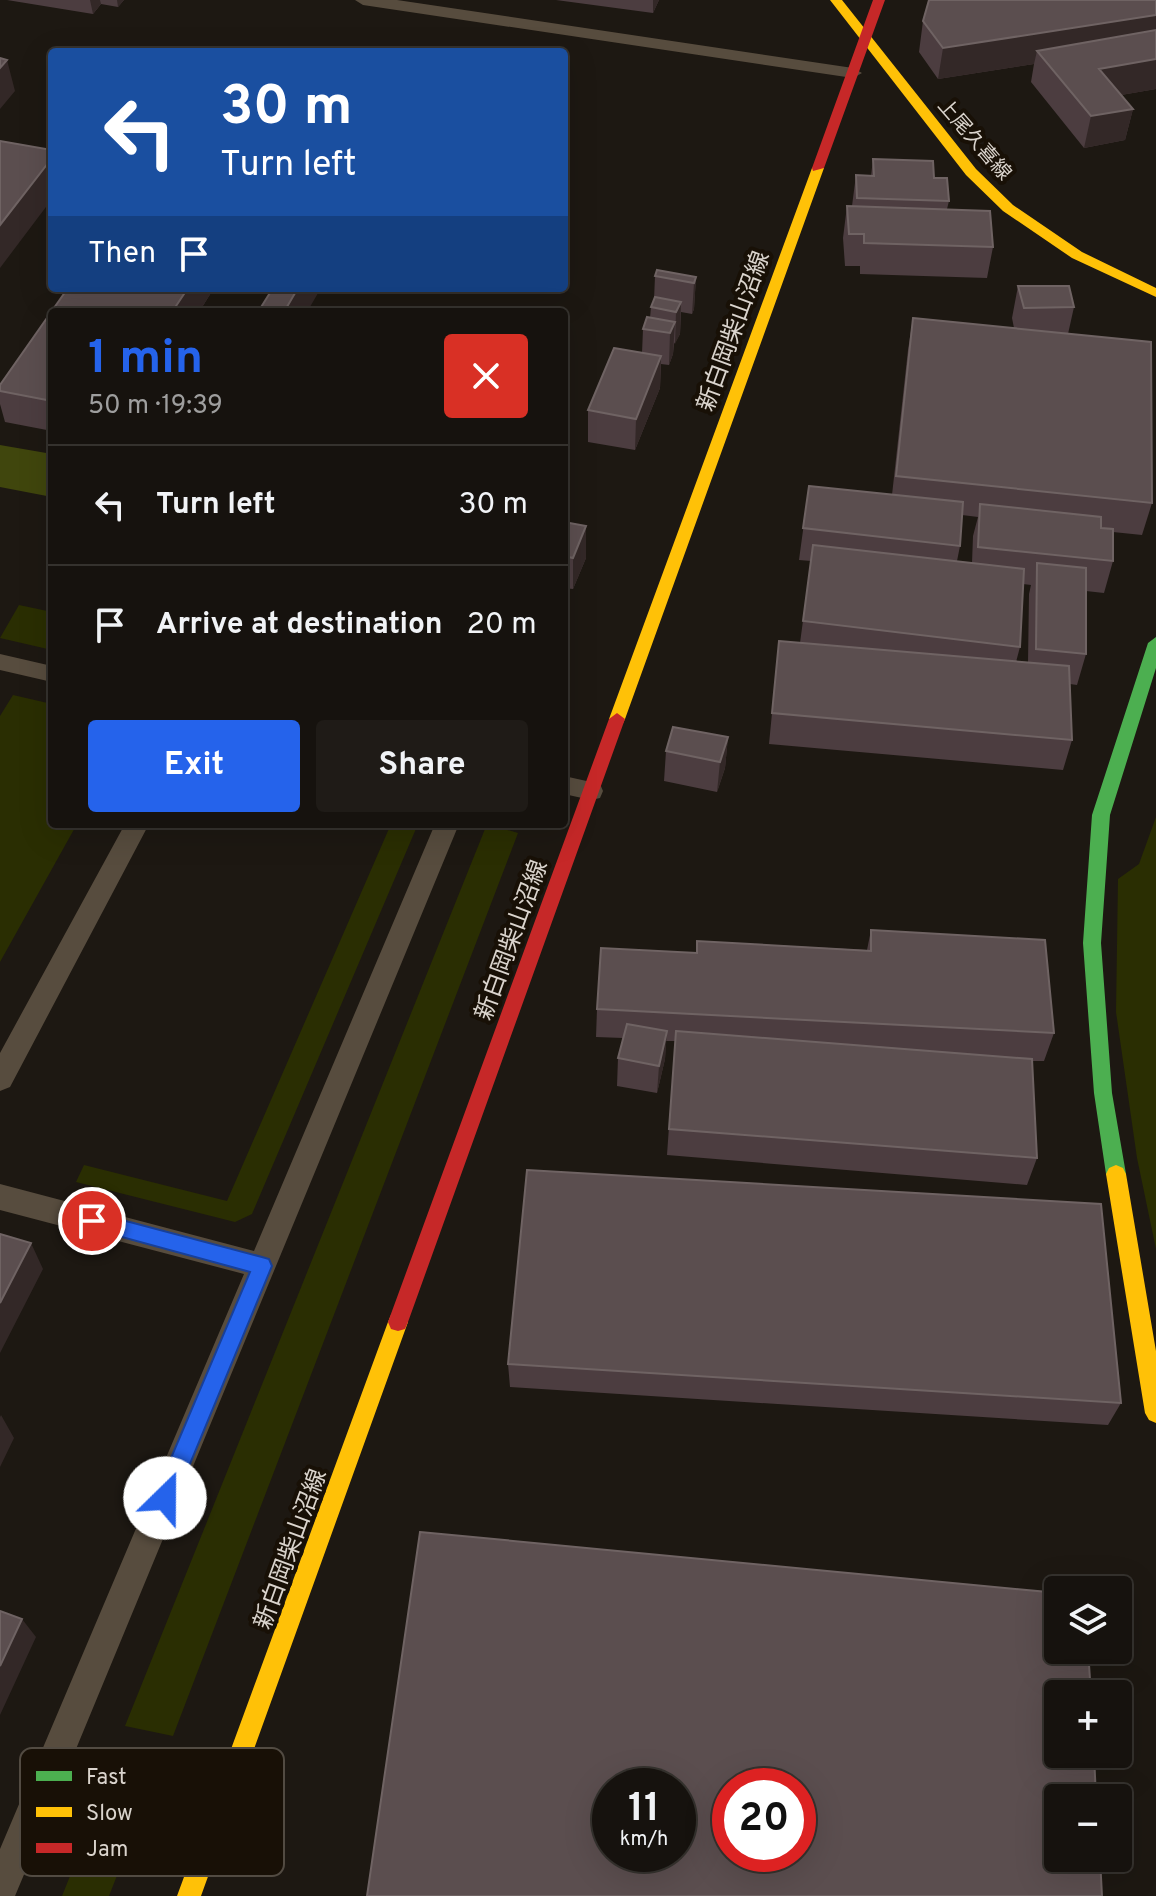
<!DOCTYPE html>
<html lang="en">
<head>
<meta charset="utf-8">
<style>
	body { margin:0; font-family:Overpass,"Noto Sans JP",sans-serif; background:#1f1b17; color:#f1f3f6; height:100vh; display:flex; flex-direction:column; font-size:30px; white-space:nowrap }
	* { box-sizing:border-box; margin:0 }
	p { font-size:26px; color:#9e9e9e }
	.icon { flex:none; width:44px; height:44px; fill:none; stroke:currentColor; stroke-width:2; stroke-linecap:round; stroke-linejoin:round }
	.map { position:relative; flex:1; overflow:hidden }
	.sheet { position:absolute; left:48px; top:308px; width:520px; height:520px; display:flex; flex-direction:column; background:#16120e; border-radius:8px; box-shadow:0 8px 32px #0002,0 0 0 2px #35322e }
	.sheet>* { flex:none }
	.hud { position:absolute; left:48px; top:48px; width:520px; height:244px; border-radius:8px; box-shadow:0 8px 32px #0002,0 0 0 2px #35322e; background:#1a4fa0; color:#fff; overflow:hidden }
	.buttons { position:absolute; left:1044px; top:1576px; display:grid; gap:16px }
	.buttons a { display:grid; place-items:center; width:88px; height:88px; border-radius:8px; background:#16120e; box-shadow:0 8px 32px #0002,0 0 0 2px #35322e; font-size:40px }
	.speed { position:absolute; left:592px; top:1768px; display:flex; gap:16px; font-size:40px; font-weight:700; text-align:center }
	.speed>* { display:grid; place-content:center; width:104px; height:104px; border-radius:50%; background:#16120e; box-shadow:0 8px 32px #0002,0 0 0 2px #35322e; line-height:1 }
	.speed small { font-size:20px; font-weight:400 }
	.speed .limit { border:12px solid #d22; background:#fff; color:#111 }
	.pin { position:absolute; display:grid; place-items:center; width:68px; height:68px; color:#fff; margin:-34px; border:4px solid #fff; border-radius:50%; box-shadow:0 2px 8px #0007 }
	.me { position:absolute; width:88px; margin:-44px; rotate:23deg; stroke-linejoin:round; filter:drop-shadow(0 0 6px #0008) }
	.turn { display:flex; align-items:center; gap:28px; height:168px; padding:0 40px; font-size:36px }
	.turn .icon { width:104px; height:104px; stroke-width:2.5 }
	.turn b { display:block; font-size:56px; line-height:68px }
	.then { display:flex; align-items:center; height:76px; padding:0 40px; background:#0003; gap:16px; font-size:30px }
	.round { display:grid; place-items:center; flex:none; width:84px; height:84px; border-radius:8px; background:#1f1b17 }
	.summary { display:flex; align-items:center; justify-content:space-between; height:136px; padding:0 40px }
	h1 { font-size:48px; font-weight:700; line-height:60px; color:#2563eb }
	.button { display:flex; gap:16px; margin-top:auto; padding:16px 40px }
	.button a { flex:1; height:92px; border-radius:8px; background:#2563eb; color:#fff; font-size:32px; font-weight:700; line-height:92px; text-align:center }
	.button a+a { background:#1f1b17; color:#f1f3f6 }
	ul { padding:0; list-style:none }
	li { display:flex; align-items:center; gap:24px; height:120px; padding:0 40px; border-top:2px solid #35322e }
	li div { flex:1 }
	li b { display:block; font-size:30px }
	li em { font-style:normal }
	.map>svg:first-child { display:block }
	.green { fill:#2a2e02 }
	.forest { fill:#40460d }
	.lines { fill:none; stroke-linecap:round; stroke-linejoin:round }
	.lane { fill:#574c3e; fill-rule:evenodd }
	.fast { fill:#4caf50; fill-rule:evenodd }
	.slow { fill:#ffc107; fill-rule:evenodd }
	.jam { fill:#c62828; fill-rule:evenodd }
	.wall { fill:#4c3d40; fill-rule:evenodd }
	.shaded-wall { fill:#332827 }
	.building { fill:#5b4e4f; stroke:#6f6363; stroke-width:2; fill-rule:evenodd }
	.route { fill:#2563eb; stroke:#184099; stroke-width:2 }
	.labels { text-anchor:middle; stroke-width:8; stroke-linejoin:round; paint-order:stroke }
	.far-street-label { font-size:20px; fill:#dad4cd; stroke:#181006 }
	.street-label { font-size:24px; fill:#dad4cd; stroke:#181006 }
	.key { fill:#181006; stroke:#524b42; stroke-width:2 }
	.key-label { font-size:22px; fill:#dad4cd }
</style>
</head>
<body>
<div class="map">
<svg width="1156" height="1896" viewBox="0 0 1156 1896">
	<rect width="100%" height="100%" fill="#1d1812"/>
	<path class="green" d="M19 605 52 612V650L0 638Z
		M13 695 52 704V824H77L0 962V716Z
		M1156 817V1249L1137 1158 1116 1012 1118 879 1139 864Z
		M391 824H418L252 1214 235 1222 76 1182 84 1165 227 1201Z
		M487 824 518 833 173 1736 125 1726Z
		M84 1841 125 1855 109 1896H62Z"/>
	<path class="forest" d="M0 445 52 454V497L0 487Z"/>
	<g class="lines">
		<path class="lane" d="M355 0H397L853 68 862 73 853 78 363 5Z
			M0 654 52 666V682L0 670Z
			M564 776 600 784 603 791 600 798 591 800 564 794Z
			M125 824H149L10 1087 0 1091V1053Z
			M435 824H459L76 1749 219 1797 231 1802 236 1814 231 1826 219 1831 64 1779 15 1896H0V1849L244 1274 0 1210V1184L254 1251Z"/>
		<path class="fast" d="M1156 637V668L1110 815 1101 943 1112 1093 1126 1174 1123 1180 1116 1183 1109 1180 1106 1174 1094 1093 1083 943 1092 815 1148 643Z"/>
		<path class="slow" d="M830 0H842L976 169 1013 205 1082 252 1156 288V297L1072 258 1003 211 966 175Z
			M818 164 824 168 625 719 623 723H611L609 719 812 168Z
			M1116 1165 1123 1168 1126 1174 1156 1351V1423L1149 1420 1145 1413 1106 1174 1109 1168Z
			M398 1313 405 1315 408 1322 201 1896H177L388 1322 391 1315Z"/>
		<path class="jam" d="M873 0H885L824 168 813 171 812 168Z
			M617 713 625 719 408 1322 405 1329 398 1331 391 1329 388 1322 609 719Z"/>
	</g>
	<path class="wall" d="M7 0H124L118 7 101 4 93 14Z
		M556 0H659L653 13Z
		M1156 0V89L1121 95 1133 109 1125 140 1084 148 1031 82 1034 64 938 79 919 52 923 21Z
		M873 159 949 201 947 209 993 247 987 278 860 274V266H845L843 238 847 206H852L856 175 871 176Z
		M655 276 696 277 694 309 692 314 681 312 680 334 674 344 673 354 669 365 661 364 660 388 635 450 588 442V410L642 353 643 329 650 318 651 307 654 300Z
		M1018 286 1074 307 1068 334 1152 503 1142 535 1113 532V561L1104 593 1086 591V654L1077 685 1070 684 1072 740 1063 770 769 744 779 641 800 643 811 561 799 560 809 486 892 495 908 350 913 318 1014 328 1012 318ZM962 515 978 517 973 536 972 563 957 561 960 546ZM1023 584 1031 585 1029 594 1028 663 1016 662 1020 647Z
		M68 288H214L199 312H52V431L5 422 0 404V385Z
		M564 522 586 558 573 589 564 588Z
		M728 737 725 768 717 792 664 781 666 751Z
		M871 930 1054 1033 1044 1061H1032L1037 1158 1027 1185 667 1155 675 1041H666L665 1059 657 1093 617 1086 618 1058 623 1038 596 1037 597 1009 696 953 697 941 867 950Z
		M508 1364 1121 1403 1108 1425 510 1387Z"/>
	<path class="shaded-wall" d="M90 0H100L101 4 93 14Z
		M117 0H124L118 7Z
		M653 0H659L653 13Z
		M1156 15V45L1037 51 1034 64 938 79 943 48Z
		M1156 59V89L1092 100 1099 69Z
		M7 60 15 91 0 109V68Z
		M1133 109 1125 140 1084 148 1091 116Z
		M52 158V199L0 268V225Z
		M696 277 694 309 692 314 694 283Z
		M188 288H214L199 312H172Z
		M298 288H321L307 312H284Z
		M681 302 680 334 675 344 676 312Z
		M675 322 673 354 669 365 670 333Z
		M661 356 660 388 635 450 636 419Z
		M586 526V558L573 589V558Z
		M728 737 725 768 717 792 720 762Z
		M667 1031 665 1059 657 1093 659 1066Z
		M31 1243 43 1269 0 1353V1303Z
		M1 1415 14 1438 0 1467V1417Z
		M22 1619 36 1637 0 1715V1666Z"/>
	<path class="building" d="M929 0H1156V15L943 48 923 21Z
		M1156 30V59L1099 69 1133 109 1091 116 1037 51Z
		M0 58 7 60 0 68Z
		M0 141 52 150V158L0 225Z
		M873 159 933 161 934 178H947L949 201 857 198 856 175 874 176Z
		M847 206 990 211 993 247 864 243V234H849Z
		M657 270 696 277 694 283 655 276Z
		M1018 286H1069L1074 307 1024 308Z
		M68 288H188L172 312H52V401L0 391V385Z
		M273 288H298L284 312H258Z
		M655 297 681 302 676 312 651 307Z
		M647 317 675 322 670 333 643 329Z
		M913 318 1151 342 1152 503 896 476Z
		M614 348 661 356 636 419 588 410Z
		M809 486 963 502 960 546 803 528Z
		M980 504 1101 517V528L1113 529V561L978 547Z
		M564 522 586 526 573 558 564 556Z
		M813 545 1024 569 1020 647 803 621Z
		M1037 563 1086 568V654L1036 649Z
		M779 641 1069 666 1072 740 772 713Z
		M673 727 728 737 720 762 666 751Z
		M871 930 1045 940 1054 1033 597 1009 601 948 697 953V941L871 951Z
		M627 1024 667 1031 659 1066 618 1058Z
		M676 1031 1032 1059 1037 1158 669 1129Z
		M527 1170 1101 1204 1121 1403 508 1364Z
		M0 1234 31 1243 0 1303Z
		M420 1532 1058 1593V1650H1088L1091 1694H1058V1754H1094L1096 1798H1058V1858H1100L1102 1896H367ZM610 1786H678V1854H610ZM730 1786H798V1854H730Z
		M0 1611 22 1619 0 1666Z"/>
	<path class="route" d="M92 1212 262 1257 269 1259 272 1266 173 1505 165 1508 157 1505 154 1498 250 1272 85 1227 82 1221 85 1214Z"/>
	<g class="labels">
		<g class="far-street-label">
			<text transform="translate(975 139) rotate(49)" y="7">上尾久喜線</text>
		</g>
		<g class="street-label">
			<text transform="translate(733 331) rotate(-70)" y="8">新白岡柴山沼線</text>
			<text transform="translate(511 940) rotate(-70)" y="8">新白岡柴山沼線</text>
			<text transform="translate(290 1549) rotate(-70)" y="8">新白岡柴山沼線</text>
		</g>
	</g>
	<rect x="20" y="1748" width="264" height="128" rx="12" class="key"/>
	<rect x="36" y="1771" width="36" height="10" fill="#4caf50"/>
	<rect x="36" y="1807" width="36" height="10" fill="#ffc107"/>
	<rect x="36" y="1843" width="36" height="10" fill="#c62828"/>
	<g class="key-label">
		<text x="86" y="1784">Fast</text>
		<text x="86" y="1820">Slow</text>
		<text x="86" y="1856">Jam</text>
	</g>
</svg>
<div class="buttons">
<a><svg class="icon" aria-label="layers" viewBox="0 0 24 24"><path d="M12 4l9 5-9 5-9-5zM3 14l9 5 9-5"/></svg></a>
<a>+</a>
<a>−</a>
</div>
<div class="speed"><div>11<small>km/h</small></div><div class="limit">20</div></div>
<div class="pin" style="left:92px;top:1221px;background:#d93025"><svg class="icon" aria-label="arrive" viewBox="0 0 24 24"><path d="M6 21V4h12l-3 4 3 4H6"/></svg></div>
<svg class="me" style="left:165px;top:1498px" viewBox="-20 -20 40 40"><circle r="19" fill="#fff"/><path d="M0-13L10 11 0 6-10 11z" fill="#2563eb"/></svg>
<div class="hud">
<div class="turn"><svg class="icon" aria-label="left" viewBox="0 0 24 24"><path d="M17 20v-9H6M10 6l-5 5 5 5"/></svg><div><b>30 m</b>Turn left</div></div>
<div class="then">Then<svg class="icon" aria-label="arrive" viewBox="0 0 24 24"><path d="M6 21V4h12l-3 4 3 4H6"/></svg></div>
</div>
<section class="sheet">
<div class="summary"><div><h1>1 min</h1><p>50 m · 19:39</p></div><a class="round" style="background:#d93025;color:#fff"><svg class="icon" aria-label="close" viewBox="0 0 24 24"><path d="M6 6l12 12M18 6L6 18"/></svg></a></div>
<ul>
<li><svg class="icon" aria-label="left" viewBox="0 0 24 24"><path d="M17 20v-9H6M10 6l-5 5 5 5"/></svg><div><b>Turn left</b></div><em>30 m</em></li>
<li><svg class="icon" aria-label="arrive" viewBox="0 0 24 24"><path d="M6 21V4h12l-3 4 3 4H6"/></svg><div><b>Arrive at destination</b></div><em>20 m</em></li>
</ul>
<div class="button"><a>Exit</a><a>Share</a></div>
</section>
</div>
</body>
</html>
